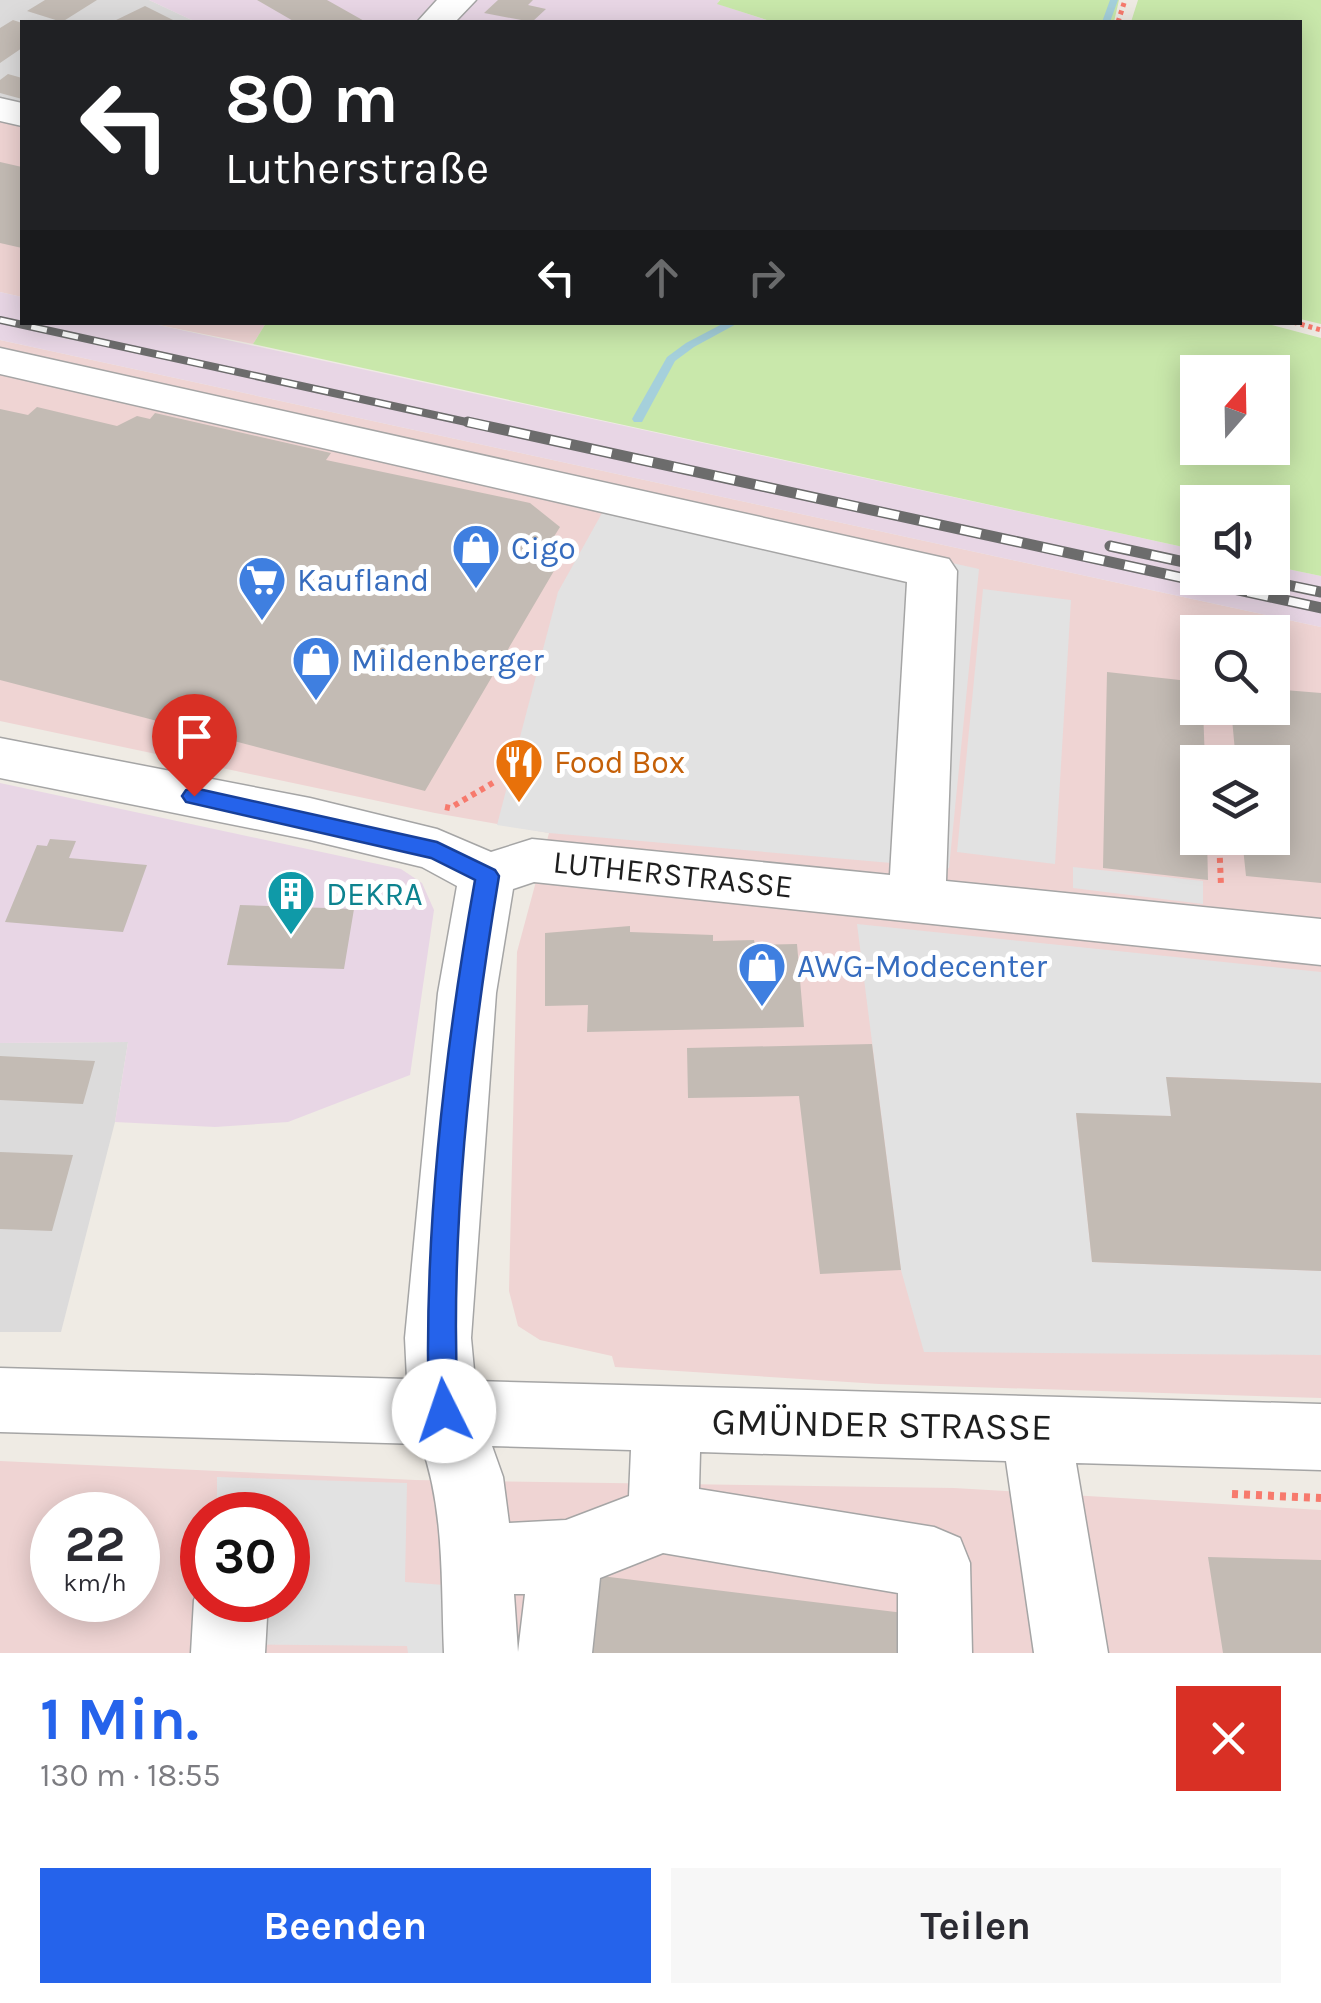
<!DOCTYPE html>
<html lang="de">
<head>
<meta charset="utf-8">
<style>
	body { margin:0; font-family:Karla,sans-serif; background:#f7f7f7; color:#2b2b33; height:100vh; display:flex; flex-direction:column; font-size:38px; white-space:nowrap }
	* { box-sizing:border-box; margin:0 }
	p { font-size:32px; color:#7c7c81 }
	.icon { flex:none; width:55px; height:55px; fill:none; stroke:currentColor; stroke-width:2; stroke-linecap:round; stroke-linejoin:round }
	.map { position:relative; height:1653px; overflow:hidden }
	.sheet { display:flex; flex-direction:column; background:#fff; flex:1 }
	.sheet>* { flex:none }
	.guide { position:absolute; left:20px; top:20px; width:1282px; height:305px; border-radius:0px; box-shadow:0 5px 25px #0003; background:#202124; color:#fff; overflow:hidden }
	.needle { width:65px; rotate:20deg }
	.controls { position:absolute; left:1180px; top:355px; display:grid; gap:20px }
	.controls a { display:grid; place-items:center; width:110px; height:110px; border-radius:0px; background:#fff; box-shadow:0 5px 25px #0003; font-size:50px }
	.speed { position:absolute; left:30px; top:1492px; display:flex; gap:20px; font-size:50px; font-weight:700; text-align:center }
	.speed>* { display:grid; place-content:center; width:130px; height:130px; border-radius:50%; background:#fff; box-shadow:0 5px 25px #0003; line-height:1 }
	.speed small { font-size:25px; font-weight:400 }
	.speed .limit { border:15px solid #d22; background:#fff; color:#111 }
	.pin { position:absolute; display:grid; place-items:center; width:85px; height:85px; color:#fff; margin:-102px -42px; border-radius:50% 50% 50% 0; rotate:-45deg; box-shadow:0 0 10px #0007 }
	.pin .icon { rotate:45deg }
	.me { position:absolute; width:110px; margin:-55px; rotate:356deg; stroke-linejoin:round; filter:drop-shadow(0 0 8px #0008) }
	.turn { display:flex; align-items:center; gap:35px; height:210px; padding:0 40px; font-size:45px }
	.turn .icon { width:130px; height:130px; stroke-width:2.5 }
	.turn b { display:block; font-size:70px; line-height:85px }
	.lanes { display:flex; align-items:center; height:95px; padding:0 40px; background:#0003; justify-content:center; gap:50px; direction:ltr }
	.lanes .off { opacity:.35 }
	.round { display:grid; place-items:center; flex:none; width:105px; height:105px; border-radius:0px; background:#f7f7f7 }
	.overview { display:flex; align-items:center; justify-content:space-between; height:170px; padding:0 40px }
	h1 { font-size:60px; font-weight:700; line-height:75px; color:#2563eb }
	.cta { display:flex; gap:20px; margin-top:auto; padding:20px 40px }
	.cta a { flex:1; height:115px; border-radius:0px; background:#2563eb; color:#fff; font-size:40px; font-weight:700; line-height:115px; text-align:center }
	.cta a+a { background:#f7f7f7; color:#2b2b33 }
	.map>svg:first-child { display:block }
	.residential { fill:#dcdbdb }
	.commercial { fill:#efd4d3; fill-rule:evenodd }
	.industrial { fill:#e8d6e5 }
	.grass { fill:#c9e8ab; fill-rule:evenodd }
	.parking { fill:#e2e2e2 }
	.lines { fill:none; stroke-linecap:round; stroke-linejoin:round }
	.stream { fill:#a5d0db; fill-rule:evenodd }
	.building { fill:#c3bbb4 }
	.minor-casing { stroke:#a5a5a5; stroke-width:3 }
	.path-far2 { stroke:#f77a6d; stroke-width:5; stroke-dasharray:4 4; stroke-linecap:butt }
	.path-far1 { stroke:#f77a6d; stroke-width:6; stroke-dasharray:5 5; stroke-linecap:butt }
	.path { stroke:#f77a6d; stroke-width:8; stroke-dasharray:6 6; stroke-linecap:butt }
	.minor { fill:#fff; fill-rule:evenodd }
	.rail-far1-casing { stroke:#6c6c6c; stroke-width:8 }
	.rail-casing { stroke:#6c6c6c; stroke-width:11 }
	.rail-far1 { stroke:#fff; stroke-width:5; stroke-dasharray:16; stroke-linecap:butt }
	.rail { stroke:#fff; stroke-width:8; stroke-dasharray:21; stroke-linecap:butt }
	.route { fill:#2563eb; stroke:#184099; stroke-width:2.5 }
	.labels { text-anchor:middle; stroke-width:10; stroke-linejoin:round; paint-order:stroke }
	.shop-label { font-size:32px; fill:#366cbe; stroke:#fff; text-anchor:start }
	.food-label { font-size:32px; fill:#c56008; stroke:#fff; text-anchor:start }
	.street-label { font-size:32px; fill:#1e1e1e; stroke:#fff }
	.culture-label { font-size:32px; fill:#0d838f; stroke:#fff; text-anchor:start }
	.near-street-label { font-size:38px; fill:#1e1e1e; stroke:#fff }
</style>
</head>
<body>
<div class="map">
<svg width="1321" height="1653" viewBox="0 0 1321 1653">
	<rect width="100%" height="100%" fill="#efebe4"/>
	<path class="residential" d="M0 0H149L196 22H22V107L0 101Z
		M128 1042 115 1122 61 1332H0V1043Z"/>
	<path class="commercial" d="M0 115 22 120V297L0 292Z
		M149 323H266L253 344Z
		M0 340 1321 627V1398L879 1384 615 1367 612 1356 540 1340 518 1326 509 1291 517 952 549 833 435 813 0 721ZM1198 632H1272V708H1198ZM1198 762H1272V838H1198Z
		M0 1461 415 1480 954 1488 1321 1510V1653H0ZM52 1515H138V1600H52ZM202 1515H288V1600H202Z"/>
	<path class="industrial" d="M149 0H719L718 4 772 22H196Z
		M0 292 22 297V322L149 323 1197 550 1198 578H1272L1273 566 1321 576V627L0 340Z
		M0 783 401 869 422 883 434 910 410 1075 288 1122 215 1127 115 1122 128 1042 0 1043Z"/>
	<path class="grass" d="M720 0H1119L1114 22H773L717 4Z
		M1138 0H1321V324L1300 319V22H1131Z
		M266 323H1264L1321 338V576L1273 566 1272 502H1198L1197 550 253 344ZM1272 372V448H1198V372Z"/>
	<path class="parking" d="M616 488 979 569 949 868 549 833 497 825 558 592Z
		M983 589 1071 600 1055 864 957 852Z
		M1073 867 1203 881V904L1073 888Z
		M857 924 1321 972V1083L1167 1077 1171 1116 1076 1114 1092 1262 1321 1271V1355L924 1352 901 1270Z
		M217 1477 407 1483 405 1582 444 1585 449 1653H408L407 1646 218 1644V1600H288V1515H217Z"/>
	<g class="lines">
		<path class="stream" d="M1110 0H1118L1110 22H1102Z
			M726 322H740L694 347 675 361 642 422H634L632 419 667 357 686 343Z"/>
	</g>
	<path class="building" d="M45 0H97L62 22 27 11Z
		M257 0H327L366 22H295Z
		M498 0H533L528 5 546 9 532 22 484 13Z
		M145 6 177 22 114 21Z
		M13 20 22 23V48L0 63V28Z
		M8 74 22 78V99L0 93V80Z
		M0 162 22 167V248L0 243Z
		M37 407 117 426 137 416 150 419 155 413 331 453 326 460 530 503 560 527 540 559 558 564 425 791 0 680V409L28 415Z
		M1107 672 1198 682V708H1203L1205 762H1198V838H1207L1208 880 1103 868Z
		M1272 689 1321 693V883L1246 876 1242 838H1272V762H1236L1231 708H1272Z
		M50 839 76 841 69 858 147 865 123 932 5 922 37 845 47 846Z
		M240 905 354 909 344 969 227 965Z
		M630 926V932L713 935V941L754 940 755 945 797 944 804 1027 587 1032 588 1005 545 1006V933Z
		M872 1044 901 1270 820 1274 799 1096 688 1098 687 1048Z
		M0 1056 95 1061 83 1104 0 1100Z
		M1166 1077 1321 1083V1271L1092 1262 1076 1113 1171 1116Z
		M0 1152 73 1155 52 1231 0 1229Z
		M1208 1557 1321 1560V1653H1223Z
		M585 1574 912 1614 910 1653H592Z"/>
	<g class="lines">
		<g class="minor-casing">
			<path id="minor" d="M437 0H476L455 22H417Z
				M0 98 22 103V126L0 121Z
				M0 348 949 559 957 571 946 881 1321 919V965L534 882 513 889 496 993 471 1338 475 1381 1321 1404V1470L1076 1463 1108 1653H1034L1006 1461 700 1452 699 1489 934 1527 960 1538 970 1563 972 1653H898V1593L663 1553 600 1578 592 1653H444C441 1583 445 1511 421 1444L0 1432V1368L407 1379 405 1338 438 993 457 886 422 867 310 840 0 778V738L310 798 437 829 491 852 532 839 890 875 907 582 0 374ZM492 1446 631 1450 629 1496 566 1520 509 1523 503 1477ZM514 1594H525L518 1652Z
				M202 1581V1600H268L265 1653H191L194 1600Z"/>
		</g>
		<path class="path-far2" d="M1118 22 1125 0
			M1293 322 1321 330"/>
		<path class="path-far1" d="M445 807 450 808 496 781
			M1219 838 1221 886"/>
		<path class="path" d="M1232 1494 1321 1498"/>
		<use href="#minor" class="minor"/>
		<g class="rail-far1-casing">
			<path id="rail-far1" d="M0 320 480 425"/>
		</g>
		<g class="rail-casing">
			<path id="rail" d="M468 422 1321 608
				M1110 546 1198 565
				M1254 578 1321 592"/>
		</g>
		<use href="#rail-far1" class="rail-far1"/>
		<use href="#rail" class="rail"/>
	</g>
	<path class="route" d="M194 788 437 842 495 870 499 876C470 1050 449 1235 458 1411L454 1421 444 1425 433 1421 429 1411C423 1236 444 1053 475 880L431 858 186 802 182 796 186 790Z"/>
	<defs>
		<g id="shop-pin" transform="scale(2.5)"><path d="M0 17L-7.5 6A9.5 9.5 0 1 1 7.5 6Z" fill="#3f7fe0" stroke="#fff"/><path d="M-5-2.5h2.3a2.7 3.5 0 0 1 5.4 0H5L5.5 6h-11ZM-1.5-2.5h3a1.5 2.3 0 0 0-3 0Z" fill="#fff"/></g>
		<g id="supermarket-pin" transform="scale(2.5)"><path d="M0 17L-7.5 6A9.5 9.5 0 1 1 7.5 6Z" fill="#3f7fe0" stroke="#fff"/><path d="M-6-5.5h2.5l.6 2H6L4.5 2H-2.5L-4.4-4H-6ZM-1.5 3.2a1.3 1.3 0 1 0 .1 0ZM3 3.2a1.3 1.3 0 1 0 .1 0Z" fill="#fff"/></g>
		<g id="restaurant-pin" transform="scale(2.5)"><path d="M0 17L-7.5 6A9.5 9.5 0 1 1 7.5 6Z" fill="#e8710a" stroke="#fff"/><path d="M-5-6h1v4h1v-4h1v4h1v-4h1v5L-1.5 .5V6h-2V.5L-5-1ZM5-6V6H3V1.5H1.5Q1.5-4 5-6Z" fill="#fff"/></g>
		<g id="building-pin" transform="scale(2.5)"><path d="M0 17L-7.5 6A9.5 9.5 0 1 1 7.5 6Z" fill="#0f9aa8" stroke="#fff"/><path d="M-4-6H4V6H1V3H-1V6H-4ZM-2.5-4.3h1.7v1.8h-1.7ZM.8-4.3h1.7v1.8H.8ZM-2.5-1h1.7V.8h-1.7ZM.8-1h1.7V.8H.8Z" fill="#fff"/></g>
	</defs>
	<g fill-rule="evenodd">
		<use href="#shop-pin" x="476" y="548"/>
		<use href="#supermarket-pin" x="262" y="580"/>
		<use href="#shop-pin" x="316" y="660"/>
		<use href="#restaurant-pin" x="519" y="762"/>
		<use href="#building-pin" x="291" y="894"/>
		<use href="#shop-pin" x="762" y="966"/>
	</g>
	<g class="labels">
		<g class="shop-label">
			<text x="511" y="559">Cigo</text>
			<text x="297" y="591">Kaufland</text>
			<text x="351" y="671">Mildenberger</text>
			<text x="797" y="977">AWG-Modecenter</text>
		</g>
		<g class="food-label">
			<text x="554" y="773">Food Box</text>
		</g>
		<g class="street-label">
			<text transform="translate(673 874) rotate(6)" y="11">LUTHERSTRASSE</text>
		</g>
		<g class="culture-label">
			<text x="326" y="905">DEKRA</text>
		</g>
		<g class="near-street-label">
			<text transform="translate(882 1424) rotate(1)" y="13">GMÜNDER STRASSE</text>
		</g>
	</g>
</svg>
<div class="controls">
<a><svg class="needle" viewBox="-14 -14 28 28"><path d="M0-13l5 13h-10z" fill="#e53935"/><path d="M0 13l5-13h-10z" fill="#7c7c81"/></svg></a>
<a><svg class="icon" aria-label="sound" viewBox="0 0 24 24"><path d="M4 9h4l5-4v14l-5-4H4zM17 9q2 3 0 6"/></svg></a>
<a><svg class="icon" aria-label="search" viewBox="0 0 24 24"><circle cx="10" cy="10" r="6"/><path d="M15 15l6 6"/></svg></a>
<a><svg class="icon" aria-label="layers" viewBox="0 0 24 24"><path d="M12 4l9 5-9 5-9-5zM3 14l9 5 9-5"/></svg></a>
</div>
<div class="speed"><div>22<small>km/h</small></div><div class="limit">30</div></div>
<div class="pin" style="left:194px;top:796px;background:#d93025"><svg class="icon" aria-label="arrive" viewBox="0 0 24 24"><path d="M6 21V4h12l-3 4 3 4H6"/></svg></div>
<svg class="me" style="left:444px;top:1411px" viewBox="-20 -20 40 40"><circle r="19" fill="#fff"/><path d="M0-13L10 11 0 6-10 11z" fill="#2563eb"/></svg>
<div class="guide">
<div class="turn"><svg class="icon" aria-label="left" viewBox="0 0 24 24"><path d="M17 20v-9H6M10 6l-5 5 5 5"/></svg><div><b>80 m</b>Lutherstraße</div></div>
<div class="lanes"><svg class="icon" aria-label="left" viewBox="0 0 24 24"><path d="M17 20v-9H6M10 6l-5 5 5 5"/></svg><svg class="icon off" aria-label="ahead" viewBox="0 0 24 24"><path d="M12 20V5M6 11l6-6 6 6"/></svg><svg class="icon off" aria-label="right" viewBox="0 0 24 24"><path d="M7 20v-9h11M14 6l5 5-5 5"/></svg></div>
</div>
</div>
<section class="sheet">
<div class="overview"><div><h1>1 Min.</h1><p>130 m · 18:55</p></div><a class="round" style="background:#d93025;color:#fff"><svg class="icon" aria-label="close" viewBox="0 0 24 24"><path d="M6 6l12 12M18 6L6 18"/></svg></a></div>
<div class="cta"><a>Beenden</a><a>Teilen</a></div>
</section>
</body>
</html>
